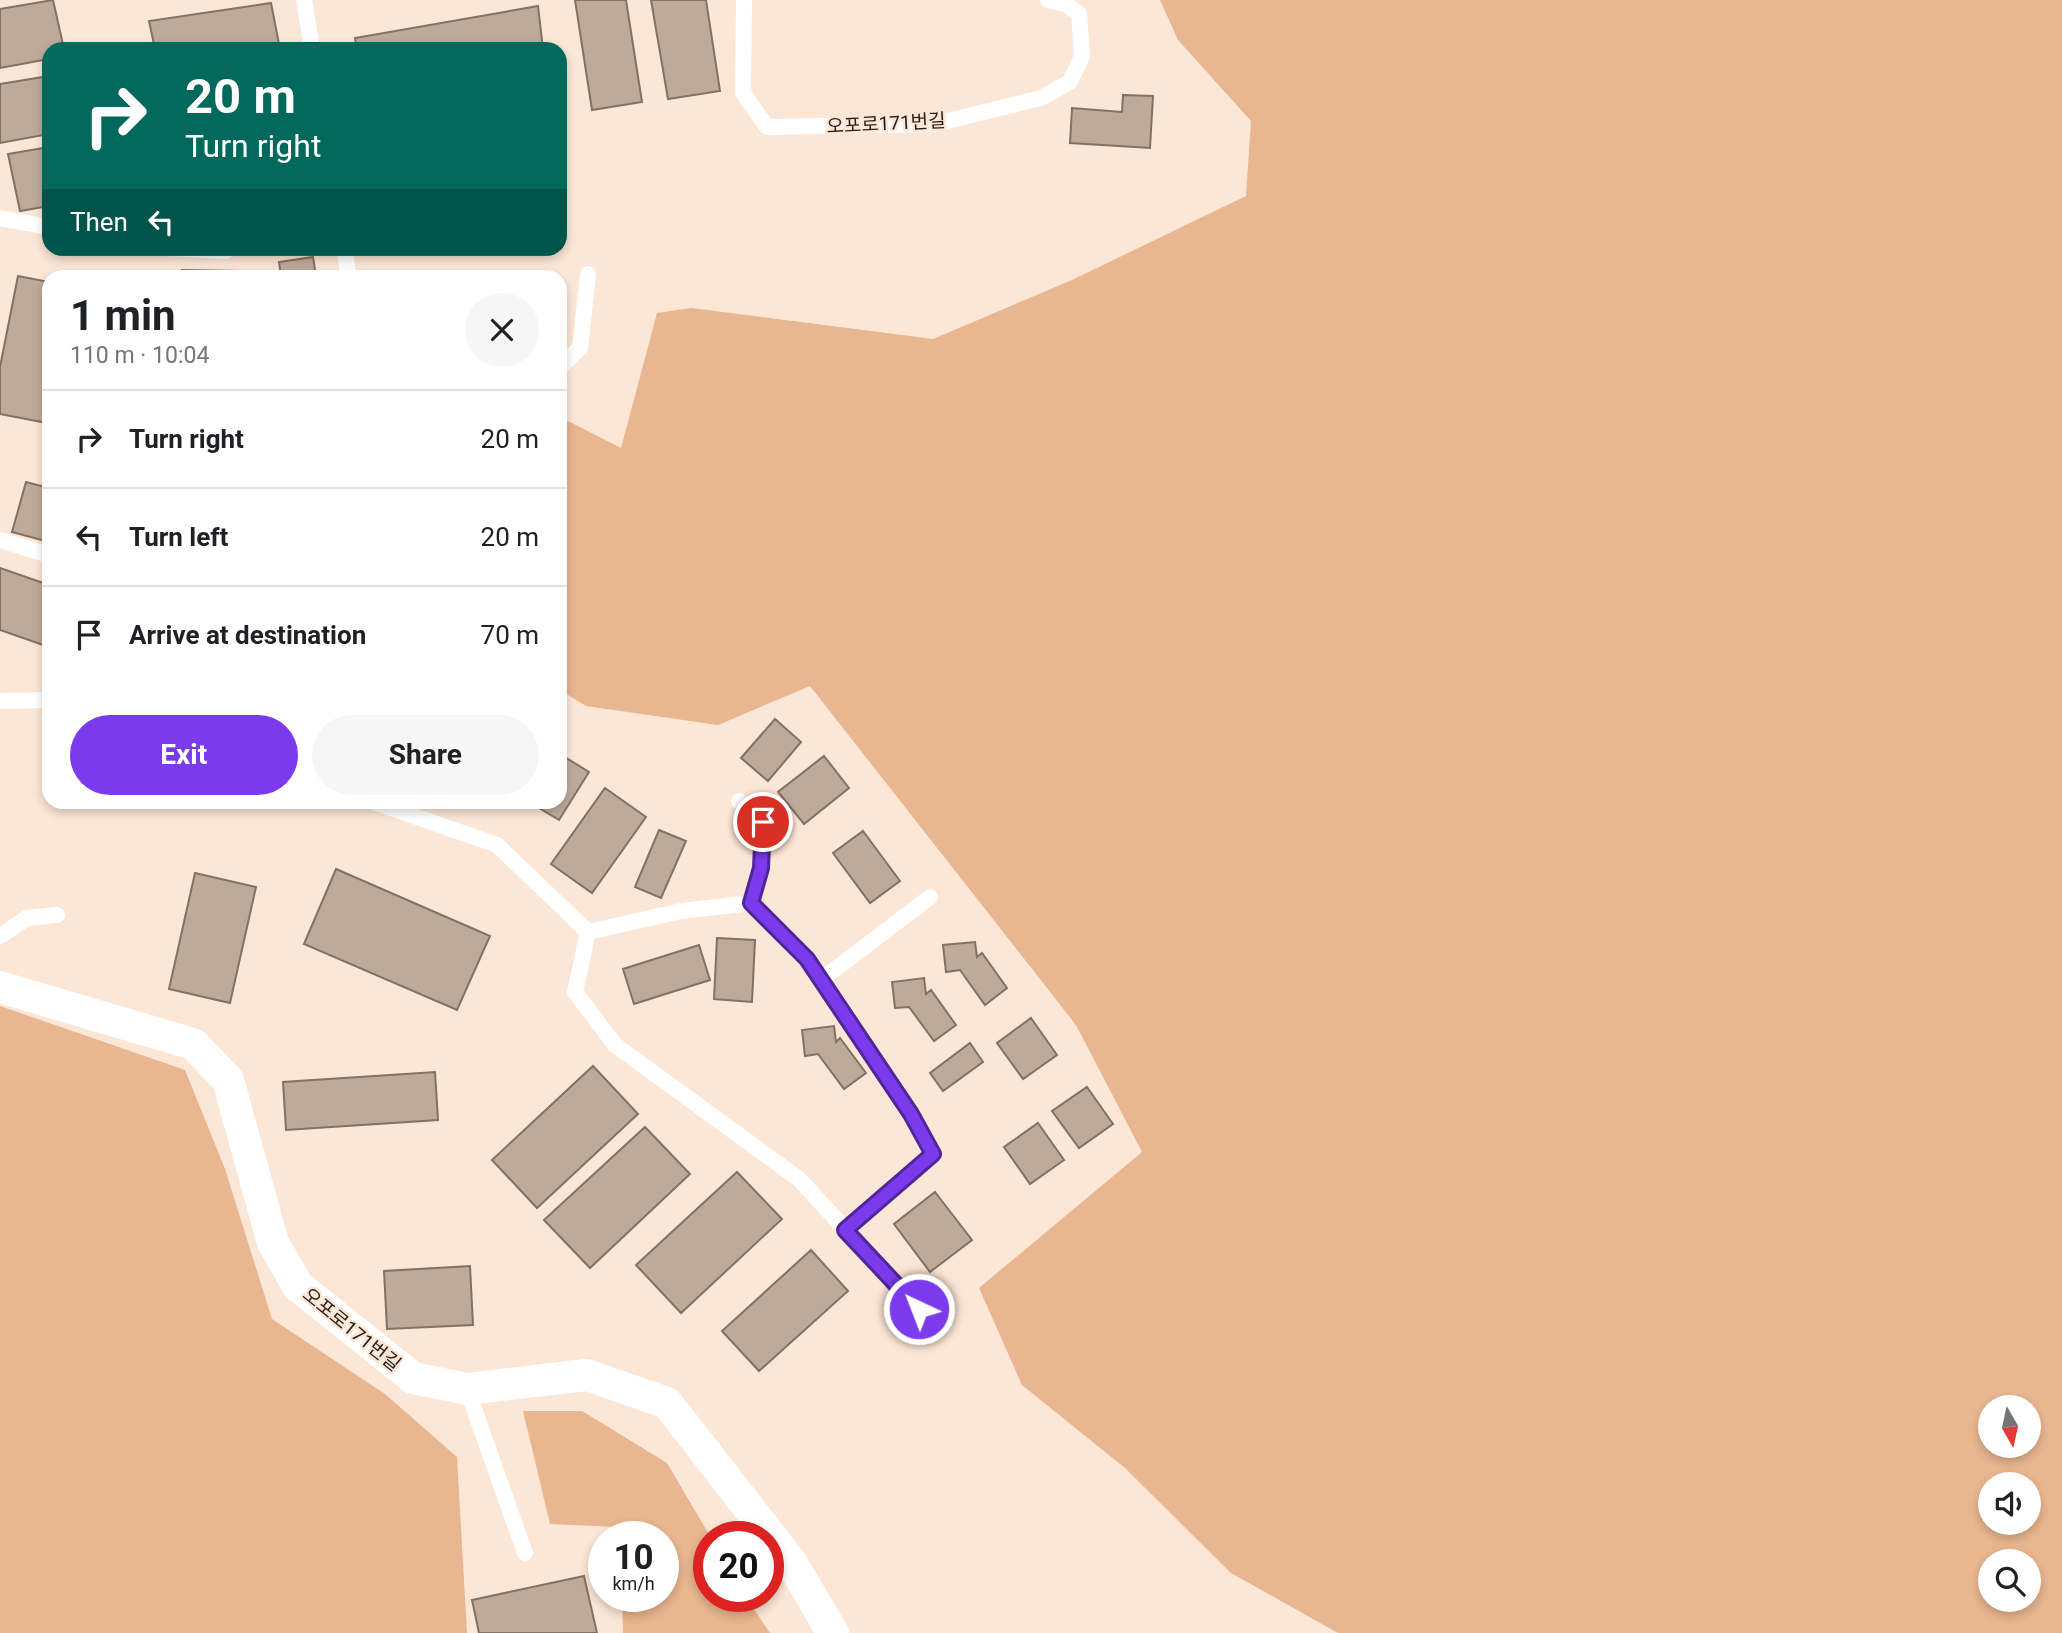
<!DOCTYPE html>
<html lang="en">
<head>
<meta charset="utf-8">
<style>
	body { margin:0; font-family:Roboto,"Noto Sans KR",sans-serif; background:#f6f6f6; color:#202124; height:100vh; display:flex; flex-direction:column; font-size:26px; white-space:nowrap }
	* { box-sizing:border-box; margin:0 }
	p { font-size:23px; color:#757577 }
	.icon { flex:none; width:38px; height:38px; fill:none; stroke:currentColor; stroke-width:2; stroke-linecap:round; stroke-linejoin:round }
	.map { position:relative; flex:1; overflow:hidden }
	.sheet { position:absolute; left:42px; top:270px; width:525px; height:539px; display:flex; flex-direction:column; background:#fff; border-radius:21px; box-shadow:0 4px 10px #0003 }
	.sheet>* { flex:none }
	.top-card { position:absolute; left:42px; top:42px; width:525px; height:214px; border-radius:21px; box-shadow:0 4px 10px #0003; background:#00695c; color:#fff; overflow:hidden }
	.needle { width:46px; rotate:171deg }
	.buttons { position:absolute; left:1978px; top:1395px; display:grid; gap:14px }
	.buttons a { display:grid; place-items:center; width:63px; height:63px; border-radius:50%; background:#fff; box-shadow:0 4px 10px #0003; font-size:35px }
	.speed { position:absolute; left:588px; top:1521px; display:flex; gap:14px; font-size:35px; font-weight:700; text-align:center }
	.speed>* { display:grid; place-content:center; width:91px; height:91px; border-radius:50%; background:#fff; box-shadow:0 4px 10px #0003; line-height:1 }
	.speed small { font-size:18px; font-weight:400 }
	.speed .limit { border:10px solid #d22; background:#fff; color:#111 }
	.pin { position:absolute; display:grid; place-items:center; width:60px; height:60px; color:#fff; margin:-30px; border:4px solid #fff; border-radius:50%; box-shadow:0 2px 7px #0007 }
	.me { position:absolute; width:77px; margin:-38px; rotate:317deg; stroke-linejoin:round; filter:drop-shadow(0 0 5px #0008) }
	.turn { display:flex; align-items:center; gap:24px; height:147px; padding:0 28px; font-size:32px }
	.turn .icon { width:91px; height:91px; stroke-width:2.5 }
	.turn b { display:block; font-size:49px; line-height:60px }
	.then { display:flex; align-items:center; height:66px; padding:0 28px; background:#0003; gap:14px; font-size:26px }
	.round { display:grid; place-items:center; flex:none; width:74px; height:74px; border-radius:37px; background:#f6f6f6 }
	.headline { display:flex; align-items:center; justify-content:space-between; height:119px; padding:0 28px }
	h1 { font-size:42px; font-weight:700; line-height:52px }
	.action { display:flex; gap:14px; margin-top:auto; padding:14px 28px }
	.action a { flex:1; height:80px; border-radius:42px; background:#7c3aed; color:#fff; font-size:28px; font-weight:700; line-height:80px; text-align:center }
	.action a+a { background:#f6f6f6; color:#202124 }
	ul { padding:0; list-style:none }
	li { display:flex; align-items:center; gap:21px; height:98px; padding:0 28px; border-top:2px solid #e0e0e0 }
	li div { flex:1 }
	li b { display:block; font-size:26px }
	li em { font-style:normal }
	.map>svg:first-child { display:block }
	.green { fill:#e8b690; fill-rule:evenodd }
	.building { fill:#beaa9a; stroke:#847163; stroke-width:2 }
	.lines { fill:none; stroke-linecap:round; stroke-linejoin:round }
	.lane { stroke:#fff; stroke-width:16 }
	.street { stroke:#fff; stroke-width:32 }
	.route-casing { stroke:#51269a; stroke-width:18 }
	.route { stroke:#7c3aed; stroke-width:12 }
	.labels { text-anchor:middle; stroke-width:5; stroke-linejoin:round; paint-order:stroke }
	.street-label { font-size:19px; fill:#261e18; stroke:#fce6d6 }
</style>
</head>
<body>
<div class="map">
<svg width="2062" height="1633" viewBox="0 0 2062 1633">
	<rect width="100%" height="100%" fill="#fce6d6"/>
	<path class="green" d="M1160 0H2062V1633H1338L1231 1573 1125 1468 1022 1385 979 1288 1142 1152 1076 1025 810 686 718 725 586 706 560 690V417L621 448 657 313 691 308 933 339 1072 280 1246 196 1251 121 1178 40ZM1990 1407H2028V1446H1990ZM1990 1484H2028V1522H1990ZM1990 1561H2028V1600H1990Z
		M0 1006 185 1070 225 1169 272 1319 385 1394 457 1457 467 1633H0Z
		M523 1411H582L667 1463 710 1536 709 1596H745L770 1633H623L622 1596H663V1536H619L618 1527 550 1524Z"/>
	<path class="building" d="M53 0 64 49H49V59L0 68V9Z
		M575 0H626L642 102 592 110Z
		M651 0H706L720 91 668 99Z
		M271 3 280 49H155L149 21Z
		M538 6 543 49H357L355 38Z
		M49 76V134L0 143V84Z
		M1123 95 1153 96 1150 148 1070 143 1072 108 1122 112Z
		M49 147V206L20 211 8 154Z
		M313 257 316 276H281L279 262Z
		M182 270 240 271 239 276H182Z
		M18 276 49 282 47 423 0 414V367Z
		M26 482 49 488V542L12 532Z
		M0 568 49 585V647L0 630Z
		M775 719 801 742 768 781 741 758Z
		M560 754 589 772 559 820 529 802H560Z
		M824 756 849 788 804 824 778 792Z
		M605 788 646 817 592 893 551 864Z
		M659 830 686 841 661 898 635 887Z
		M863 831 900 881 870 903 833 853Z
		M336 869 490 936 457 1010 304 944Z
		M195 873 256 887 230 1003 169 989Z
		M717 938 755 940 752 1002 714 999Z
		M975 942 977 957 982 953 1007 988 985 1005 960 970 946 972 943 945Z
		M699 945 710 980 634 1004 623 969Z
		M924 978 926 994 931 990 956 1025 934 1041 909 1007 895 1008 892 982Z
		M1031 1018 1057 1055 1023 1079 997 1043Z
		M834 1026 836 1042 840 1038 866 1073 844 1089 818 1054 805 1056 802 1030Z
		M970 1043 983 1062 943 1091 930 1073Z
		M593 1066 638 1114 537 1208 492 1160Z
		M435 1072 438 1120 286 1130 283 1082Z
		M1087 1087 1113 1124 1079 1148 1052 1111Z
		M1038 1123 1064 1160 1030 1184 1004 1147Z
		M645 1127 690 1174 590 1268 544 1220Z
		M737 1172 782 1219 681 1313 636 1265Z
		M935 1192 972 1240 930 1272 894 1224Z
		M811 1250 848 1291 759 1371 722 1331Z
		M470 1266 473 1325 387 1329 384 1271Z
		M584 1576 597 1633H479L472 1600Z"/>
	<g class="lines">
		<path class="lane" d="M304 0 312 49
			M744 0 743 93 767 127 935 124 1041 98 1070 82 1082 56 1079 14 1067 5 1048 0
			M0 218 49 227
			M168 248 226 251
			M345 248 348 276
			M560 367 580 348 588 274
			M0 540 49 555
			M0 701 49 700
			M739 801 763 822 761 868 751 903
			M374 802 497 845 588 932 681 911 751 903 807 959 911 1114 933 1154 845 1230
			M588 932 575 992 615 1045 799 1179 919 1309
			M0 936 27 918 57 915
			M821 980 930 897
			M467 1389 525 1553"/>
		<path class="street" d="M0 987 193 1044 228 1080 273 1243 298 1286 413 1378 467 1389 587 1375 667 1403 791 1562 833 1633"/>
	</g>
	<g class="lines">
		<g class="route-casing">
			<path id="route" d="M763 822 761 868 751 903 807 959 911 1114 933 1154 845 1230 919 1309"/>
		</g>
		<use href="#route" class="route"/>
	</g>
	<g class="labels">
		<g class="street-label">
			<text transform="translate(886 123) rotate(-3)" y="7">오포로171번길</text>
			<text transform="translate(352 1329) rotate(39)" y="7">오포로171번길</text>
		</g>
	</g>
</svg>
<div class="buttons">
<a><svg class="needle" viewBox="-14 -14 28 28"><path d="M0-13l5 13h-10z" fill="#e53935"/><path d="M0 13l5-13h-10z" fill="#757577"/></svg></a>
<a><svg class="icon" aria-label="sound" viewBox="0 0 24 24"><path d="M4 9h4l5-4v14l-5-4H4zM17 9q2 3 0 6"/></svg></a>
<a><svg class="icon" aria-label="search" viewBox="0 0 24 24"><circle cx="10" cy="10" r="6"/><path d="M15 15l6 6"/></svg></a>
</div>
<div class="speed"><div>10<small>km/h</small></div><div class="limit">20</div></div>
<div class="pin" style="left:763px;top:822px;background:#d93025"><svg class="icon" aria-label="arrive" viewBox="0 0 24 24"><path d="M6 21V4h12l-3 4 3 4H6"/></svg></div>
<svg class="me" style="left:919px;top:1309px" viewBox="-20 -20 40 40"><circle r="17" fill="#7c3aed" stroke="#fff" stroke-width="3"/><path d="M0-11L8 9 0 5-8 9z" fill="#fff"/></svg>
<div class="top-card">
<div class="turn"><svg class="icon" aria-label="right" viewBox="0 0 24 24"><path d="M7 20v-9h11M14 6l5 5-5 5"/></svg><div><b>20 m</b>Turn right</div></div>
<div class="then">Then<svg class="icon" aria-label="left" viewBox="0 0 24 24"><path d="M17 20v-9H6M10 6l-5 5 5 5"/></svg></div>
</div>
<section class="sheet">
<div class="headline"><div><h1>1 min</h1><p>110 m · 10:04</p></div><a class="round"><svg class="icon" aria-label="close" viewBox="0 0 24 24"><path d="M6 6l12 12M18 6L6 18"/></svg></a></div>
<ul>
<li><svg class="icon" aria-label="right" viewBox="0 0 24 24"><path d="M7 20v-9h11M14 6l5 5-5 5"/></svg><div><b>Turn right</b></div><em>20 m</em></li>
<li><svg class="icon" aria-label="left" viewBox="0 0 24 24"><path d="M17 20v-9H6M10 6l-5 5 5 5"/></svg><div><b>Turn left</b></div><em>20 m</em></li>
<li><svg class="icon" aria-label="arrive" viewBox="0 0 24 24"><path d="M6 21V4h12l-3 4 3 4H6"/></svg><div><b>Arrive at destination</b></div><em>70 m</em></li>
</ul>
<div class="action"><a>Exit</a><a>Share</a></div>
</section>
</div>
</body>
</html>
